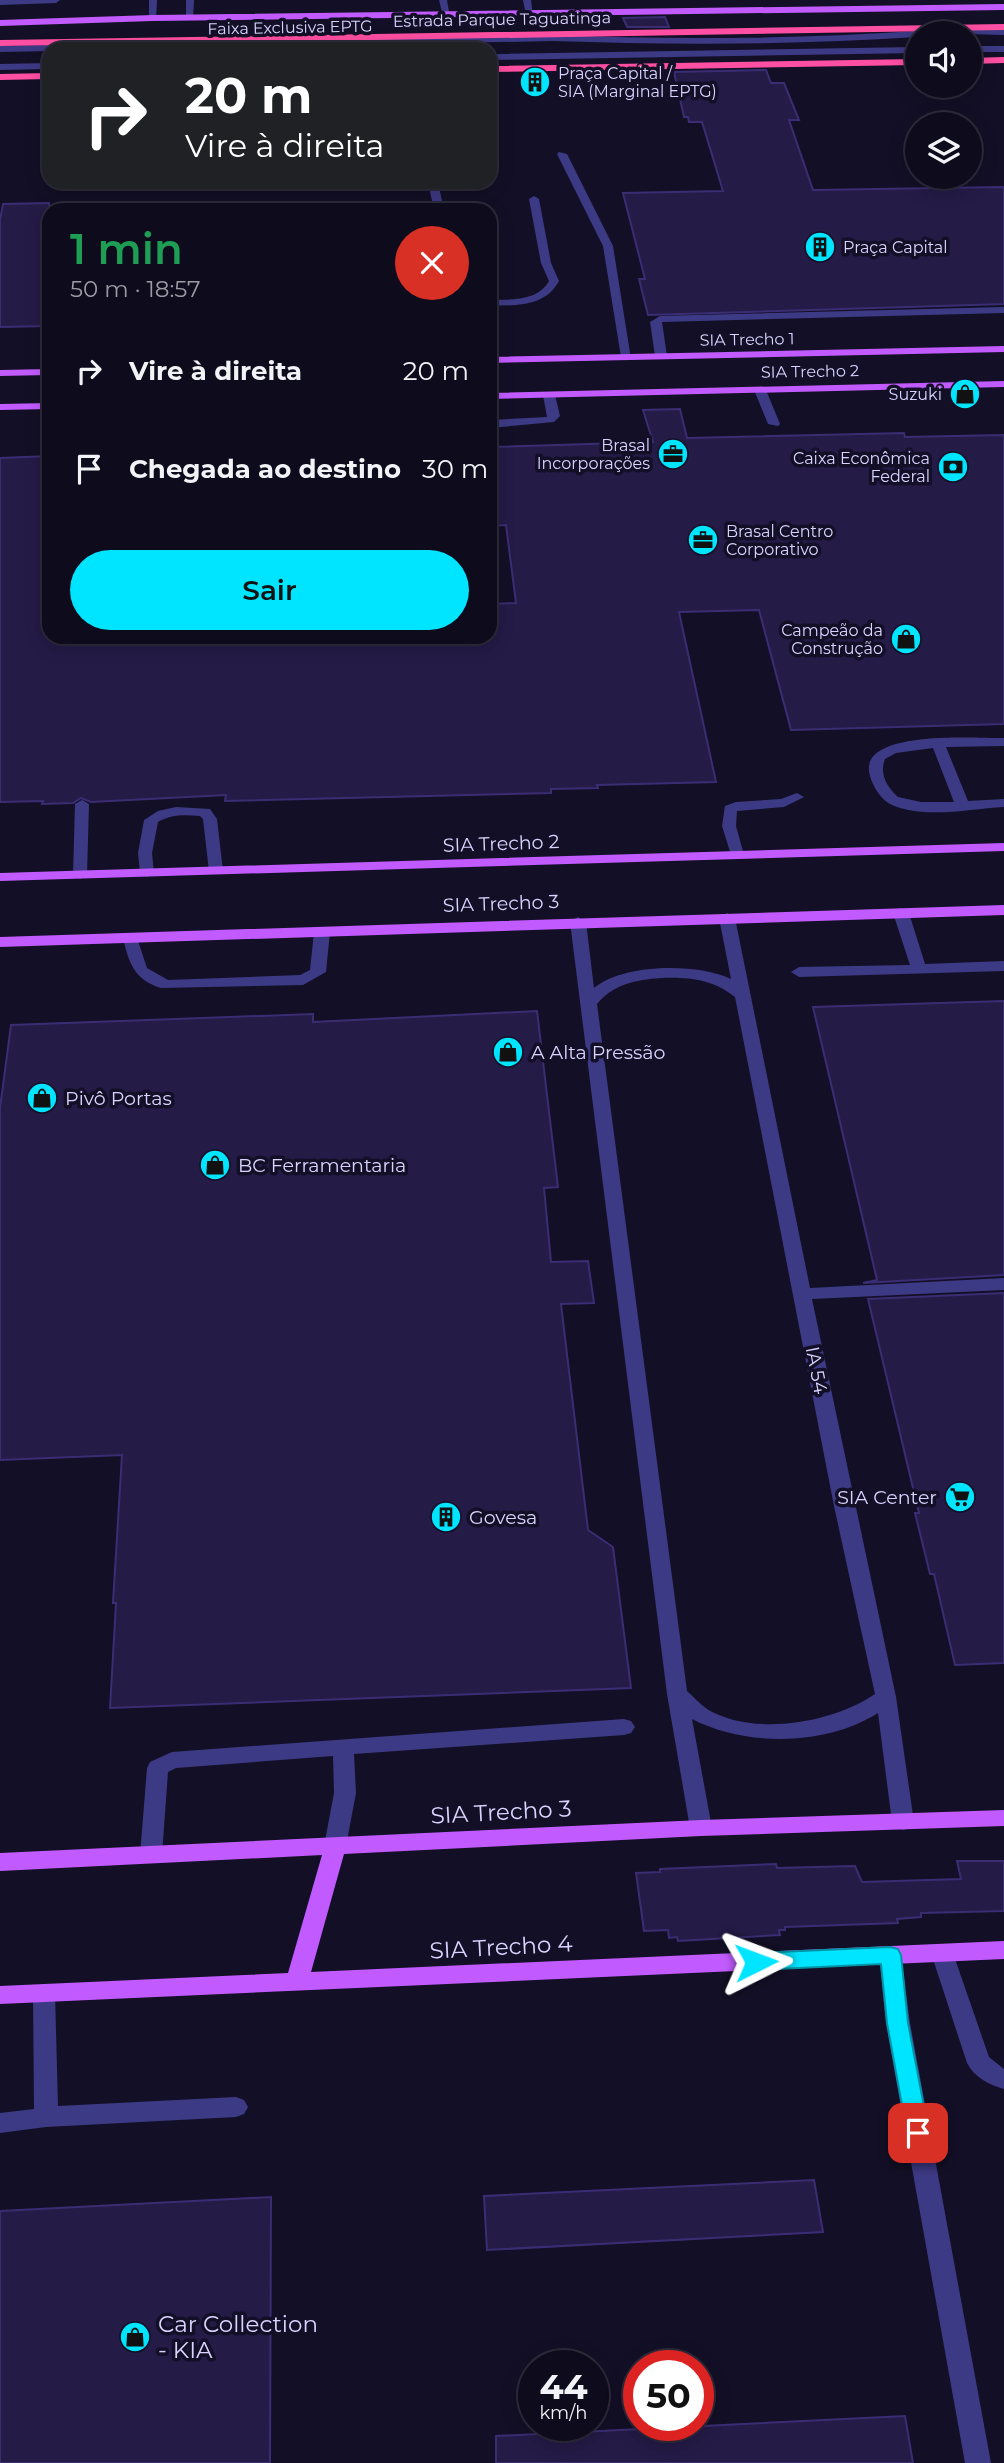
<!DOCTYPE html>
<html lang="pt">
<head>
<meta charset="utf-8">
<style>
	body { margin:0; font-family:Montserrat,sans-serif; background:#171425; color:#f1f3f6; height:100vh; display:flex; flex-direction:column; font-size:26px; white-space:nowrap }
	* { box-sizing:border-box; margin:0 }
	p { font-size:23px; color:#9b9ba3 }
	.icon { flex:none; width:38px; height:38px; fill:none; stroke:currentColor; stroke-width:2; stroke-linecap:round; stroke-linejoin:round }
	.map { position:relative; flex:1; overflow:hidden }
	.side { position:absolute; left:42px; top:203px; width:455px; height:441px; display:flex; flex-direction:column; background:#0e0b1c; border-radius:21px; box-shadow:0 4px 18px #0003,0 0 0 2px #2e2b3b }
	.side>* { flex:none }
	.guide { position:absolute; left:42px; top:42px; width:455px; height:147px; border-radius:21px; box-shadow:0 4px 18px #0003,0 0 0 2px #2e2b3b; background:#202124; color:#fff; overflow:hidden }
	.buttons { position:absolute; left:905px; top:21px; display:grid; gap:14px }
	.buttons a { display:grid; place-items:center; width:77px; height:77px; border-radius:50%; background:#0e0b1c; box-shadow:0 4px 18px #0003,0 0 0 2px #2e2b3b; font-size:35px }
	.speed { position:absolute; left:518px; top:2350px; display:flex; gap:14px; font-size:35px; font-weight:700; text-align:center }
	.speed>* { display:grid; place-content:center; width:91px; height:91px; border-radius:50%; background:#0e0b1c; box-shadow:0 4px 18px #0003,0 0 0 2px #2e2b3b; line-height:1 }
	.speed small { font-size:18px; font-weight:400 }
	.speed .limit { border:10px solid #d22; background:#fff; color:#111 }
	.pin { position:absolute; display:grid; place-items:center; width:60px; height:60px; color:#fff; margin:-30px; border-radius:14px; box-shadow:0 4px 10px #0006 }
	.me { position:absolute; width:77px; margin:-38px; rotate:87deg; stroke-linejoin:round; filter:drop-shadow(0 0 5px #0008) }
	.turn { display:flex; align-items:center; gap:24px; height:147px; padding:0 28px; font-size:32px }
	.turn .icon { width:91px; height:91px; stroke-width:2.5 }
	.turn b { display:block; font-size:49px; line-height:60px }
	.round { display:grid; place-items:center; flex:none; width:74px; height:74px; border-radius:37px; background:#171425 }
	.summary { display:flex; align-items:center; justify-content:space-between; height:119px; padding:0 28px }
	h1 { font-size:42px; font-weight:600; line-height:52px; color:#1e9e55 }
	.action { display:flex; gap:14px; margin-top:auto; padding:14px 28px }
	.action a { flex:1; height:80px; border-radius:42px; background:#00e5ff; color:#111; font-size:28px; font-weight:600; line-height:80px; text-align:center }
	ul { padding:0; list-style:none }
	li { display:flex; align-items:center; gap:21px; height:98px; padding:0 28px }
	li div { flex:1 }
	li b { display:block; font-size:26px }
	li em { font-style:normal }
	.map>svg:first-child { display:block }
	.building { fill:#241b47; stroke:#3b2d73; stroke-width:2 }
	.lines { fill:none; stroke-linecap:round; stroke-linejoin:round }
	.minor { fill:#3d3a85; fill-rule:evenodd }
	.major { fill:#c25bff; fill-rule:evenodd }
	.highway { fill:#ff4fa3; fill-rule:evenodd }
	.route { fill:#00e5ff; stroke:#0095a6; stroke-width:2 }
	.labels { text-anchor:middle; stroke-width:7; stroke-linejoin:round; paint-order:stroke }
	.far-street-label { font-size:16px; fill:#d9d4ff; stroke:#130f26 }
	.far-poi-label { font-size:16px; fill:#d9d4ff; stroke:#130f26; text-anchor:end }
	.street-label { font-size:19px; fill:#d9d4ff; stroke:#130f26 }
	.poi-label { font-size:19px; fill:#d9d4ff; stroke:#130f26; text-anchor:start }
	.near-street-label { font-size:23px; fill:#d9d4ff; stroke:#130f26 }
	.near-poi-label { font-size:23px; fill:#d9d4ff; stroke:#130f26; text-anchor:start }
</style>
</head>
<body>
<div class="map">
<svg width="1004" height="2463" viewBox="0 0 1004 2463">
	<rect width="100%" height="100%" fill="#130f26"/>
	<path class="building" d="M665 17 669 27H627L623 18Z
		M766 70 771 83H784L799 120H789L813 190 1004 187V304L648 315 639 279H645L623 193 723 191 702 122H689L688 117H684L674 72Z
		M49 203V326L0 327V220L3 204Z
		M680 409 687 438 904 433 905 437 1004 435V724L791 730 759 610 679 612 716 782 597 785 598 788 551 789V793L225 801 226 795 91 802 81 798 73 803 42 804 43 801 0 802V458L49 456V637H490V604L516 603 506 525 490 526V447L653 442 643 410Z
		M1004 1001V1275L863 1283 877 1280 813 1007Z
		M537 1011 558 1187 544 1188 551 1262 588 1261 594 1303 561 1304 588 1530 613 1547 631 1688 110 1708 116 1603H113L122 1455 0 1460V1108L11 1025 313 1014V1022Z
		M1004 1293V1663L955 1665 934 1574H930L915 1513H919L868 1299Z
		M957 1861H1004V1911L921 1913V1917L897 1919 898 1923 785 1927V1930H779L780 1935 678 1941 677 1937 669 1938 668 1930 644 1931 636 1873 660 1872V1869L776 1864 777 1868 855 1866 862 1882 961 1879Z
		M814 2180 823 2232 487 2250 484 2196Z
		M271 2197 270 2463H0V2211Z
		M905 2416 913 2463H496V2436Z"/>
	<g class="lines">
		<path class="minor" d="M0 0H60L56 3 0 5Z
			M149 0H157L156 20 149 18Z
			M186 0H194L193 20 186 18Z
			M439 0H447L450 18 443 16Z
			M523 0H531L533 17 526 15Z
			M1004 29V35L932 33 936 30Z
			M917 31 921 33H917V37C796 45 673 45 552 41L0 52V46L552 35C673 40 796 39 917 31Z
			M970 46H1004V52H970Z
			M917 47V53L490 60V54Z
			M49 63V69L0 70V64Z
			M559 152 567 154 613 246 631 359 621 357 603 246 557 154Z
			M255 182 250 185 201 186 196 183Z
			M428 182H438L444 210H434Z
			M534 196 539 199 551 263 559 281C545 307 517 305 490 306V300C511 299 537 302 549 281L541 263 529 199Z
			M1004 307V313L662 322 667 356 661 359 655 356 650 322 660 316Z
			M756 388 766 390 780 424 778 426 768 424 754 390Z
			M549 392 555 395 560 416 554 422 490 428V420L547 417 543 395Z
			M992 738H1004V746L946 747 968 801 1004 799V807C969 809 925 819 892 805 882 801 873 787 870 776 856 731 967 738 992 738ZM933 748 954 802H921L898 797C887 787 879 774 885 759L896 753Z
			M797 793 804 797 784 807 737 811 736 826 744 855 742 858H732L722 826 725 806 736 802 781 799Z
			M82 800 89 804 87 875 80 879 73 875 75 804Z
			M176 807 210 809 217 819 223 871 221 874H211L209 871 203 819 200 816C185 815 172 814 158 822L152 853 154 873 147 877 140 873 138 853 144 820 158 811Z
			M901 908 909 913 925 964 1004 961V971L799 977 791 972 799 967 910 965 893 913Z
			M727 913 735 918 810 1288 1004 1278V1290L812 1299 896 1697 914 1822 911 1828 903 1830 895 1828 892 1822 878 1713C826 1746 746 1747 692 1719L712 1828 709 1834 701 1836 693 1834 690 1828 667 1694 570 922 578 917 586 922 594 988C624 963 698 963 731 979L719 918ZM661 978C689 977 712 979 735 997L834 1506 875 1694C833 1723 753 1737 707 1709 700 1704 694 1697 687 1691L597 1004C614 984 635 980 661 978Z
			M322 927 330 932 326 972 303 985 161 988C135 980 129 964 123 938L131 933 136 935 147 968 168 980 300 975 310 970 314 932Z
			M624 1719 631 1721 635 1727 631 1733 624 1735 354 1754 356 1793 346 1846 343 1852 335 1854 327 1852 324 1846 334 1793 333 1756 176 1768 168 1772 162 1855 159 1861 151 1863 143 1861 140 1855 147 1768 150 1762 172 1752Z
			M942 1944 950 1947 953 1953 989 2057 1004 2069V2089C989 2085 974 2077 967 2063L931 1953 934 1947Z
			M890 1946 898 1949 901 1955 910 2023 991 2463H965L886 2023 879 1955 882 1949Z
			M44 1984 52 1986 55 1993 58 2106 236 2097 244 2100 248 2107 244 2114 236 2117 46 2127 0 2133V2113L34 2109 33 1993 36 1986Z"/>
		<path class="major" d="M1004 4V10L153 21 0 26V20L153 15Z
			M1004 346V352L490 363V357Z
			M49 369V375L0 376V370Z
			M1004 381V387L490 399V393Z
			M49 403V409L0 410V404Z
			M1004 843V851L0 881V873Z
			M1004 905V915L0 947V937Z
			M1004 1810V1826L701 1836 344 1854 311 1972 1004 1941V1959L0 2004V1986L288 1973 322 1855 0 1871V1853L701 1820Z"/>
		<path class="highway" d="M1004 24V30L0 46V40Z
			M1004 57V63L970 64V58Z
			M917 59V65L490 72V66Z
			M49 73V79L0 80V74Z"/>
	</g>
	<path class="route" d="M890 1947 898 1949 901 1955 908 2023 929 2133 925 2139 918 2142 910 2139 907 2133 887 2023 881 1964 756 1970 748 1967 745 1962 748 1956 756 1953Z"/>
	<defs>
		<g id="building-disc" transform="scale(1.575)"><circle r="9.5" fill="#00e5ff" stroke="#130f26"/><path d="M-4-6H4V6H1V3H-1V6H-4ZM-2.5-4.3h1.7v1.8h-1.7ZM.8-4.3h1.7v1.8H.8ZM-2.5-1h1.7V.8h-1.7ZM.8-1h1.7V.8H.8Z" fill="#111"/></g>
		<g id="shop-disc" transform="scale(1.575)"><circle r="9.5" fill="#00e5ff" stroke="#130f26"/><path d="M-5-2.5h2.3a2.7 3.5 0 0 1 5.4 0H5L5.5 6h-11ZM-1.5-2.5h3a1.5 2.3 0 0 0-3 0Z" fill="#111"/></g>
		<g id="office-disc" transform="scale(1.575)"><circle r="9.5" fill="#00e5ff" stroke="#130f26"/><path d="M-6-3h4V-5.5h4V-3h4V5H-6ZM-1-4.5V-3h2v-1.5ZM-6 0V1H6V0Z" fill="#111"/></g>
		<g id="bank-disc" transform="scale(1.575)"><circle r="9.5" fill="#00e5ff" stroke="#130f26"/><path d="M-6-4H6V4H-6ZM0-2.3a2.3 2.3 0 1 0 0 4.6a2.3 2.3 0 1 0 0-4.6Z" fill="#111"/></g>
		<g id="supermarket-disc" transform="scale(1.575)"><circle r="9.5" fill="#00e5ff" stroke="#130f26"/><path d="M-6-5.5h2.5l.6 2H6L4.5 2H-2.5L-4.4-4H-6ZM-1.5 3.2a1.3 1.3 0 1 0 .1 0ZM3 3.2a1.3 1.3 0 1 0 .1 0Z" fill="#111"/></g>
	</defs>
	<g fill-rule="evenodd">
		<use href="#building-disc" x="535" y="82"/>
		<use href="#building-disc" x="820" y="247"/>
		<use href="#shop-disc" x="965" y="394"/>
		<use href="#office-disc" x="673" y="454"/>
		<use href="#bank-disc" x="953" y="467"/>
		<use href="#office-disc" x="703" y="540"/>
		<use href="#shop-disc" x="906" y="639"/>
		<use href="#shop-disc" x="508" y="1052"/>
		<use href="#shop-disc" x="42" y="1098"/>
		<use href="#shop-disc" x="215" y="1165"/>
		<use href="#supermarket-disc" x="960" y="1497"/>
		<use href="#building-disc" x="446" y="1517"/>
		<use href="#shop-disc" x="135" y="2337"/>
	</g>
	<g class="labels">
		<g class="far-street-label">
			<text transform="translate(502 19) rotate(-1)" y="6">Estrada Parque Taguatinga</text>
			<text transform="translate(290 27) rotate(-1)" y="6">Faixa Exclusiva EPTG</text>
			<text transform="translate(747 339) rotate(-1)" y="6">SIA Trecho 1</text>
			<text transform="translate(810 371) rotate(-1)" y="6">SIA Trecho 2</text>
		</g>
		<g class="far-poi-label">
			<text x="558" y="79" text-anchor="start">Praça Capital /<tspan x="558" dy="18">SIA (Marginal EPTG)</tspan></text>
			<text x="843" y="253" text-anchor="start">Praça Capital</text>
			<text x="942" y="400">Suzuki</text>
			<text x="650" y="451">Brasal<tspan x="650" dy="18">Incorporações</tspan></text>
			<text x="930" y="464">Caixa Econômica<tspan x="930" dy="18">Federal</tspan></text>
			<text x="726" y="537" text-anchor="start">Brasal Centro<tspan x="726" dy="18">Corporativo</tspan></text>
			<text x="883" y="636">Campeão da<tspan x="883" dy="18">Construção</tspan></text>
		</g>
		<g class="street-label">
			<text transform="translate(501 843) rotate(-2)" y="7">SIA Trecho 2</text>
			<text transform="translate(501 903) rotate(-2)" y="7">SIA Trecho 3</text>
			<text transform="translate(817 1370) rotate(79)" y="7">IA 54</text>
		</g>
		<g class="poi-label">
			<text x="531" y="1059">A Alta Pressão</text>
			<text x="65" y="1105">Pivô Portas</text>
			<text x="238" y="1172">BC Ferramentaria</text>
			<text x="937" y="1504" text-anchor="end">SIA Center</text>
			<text x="469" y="1524">Govesa</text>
		</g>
		<g class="near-street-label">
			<text transform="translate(501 1812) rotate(-3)" y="8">SIA Trecho 3</text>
			<text transform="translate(501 1947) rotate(-3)" y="8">SIA Trecho 4</text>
		</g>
		<g class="near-poi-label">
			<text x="158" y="2332">Car Collection<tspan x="158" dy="26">- KIA</tspan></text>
		</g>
	</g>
</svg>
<div class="buttons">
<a><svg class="icon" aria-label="sound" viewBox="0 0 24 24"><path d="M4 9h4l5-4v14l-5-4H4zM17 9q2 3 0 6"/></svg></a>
<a><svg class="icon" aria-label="layers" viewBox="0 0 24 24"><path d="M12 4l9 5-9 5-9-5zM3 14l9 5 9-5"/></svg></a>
</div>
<div class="speed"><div>44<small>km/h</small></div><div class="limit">50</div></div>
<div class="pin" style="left:918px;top:2133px;background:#d93025"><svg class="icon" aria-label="arrive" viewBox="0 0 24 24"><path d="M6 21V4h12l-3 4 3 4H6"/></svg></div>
<svg class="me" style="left:756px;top:1962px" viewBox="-20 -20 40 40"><path d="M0-17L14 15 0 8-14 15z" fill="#00e5ff" stroke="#fff" stroke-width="4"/></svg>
<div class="guide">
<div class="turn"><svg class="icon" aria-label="right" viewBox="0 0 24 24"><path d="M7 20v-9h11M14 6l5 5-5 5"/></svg><div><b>20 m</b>Vire à direita</div></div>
</div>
<section class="side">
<div class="summary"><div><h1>1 min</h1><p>50 m · 18:57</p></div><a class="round" style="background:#d93025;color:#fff"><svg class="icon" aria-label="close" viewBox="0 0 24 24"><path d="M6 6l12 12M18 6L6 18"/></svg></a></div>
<ul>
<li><svg class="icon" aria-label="right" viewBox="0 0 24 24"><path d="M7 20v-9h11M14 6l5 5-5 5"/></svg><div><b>Vire à direita</b></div><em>20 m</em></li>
<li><svg class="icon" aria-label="arrive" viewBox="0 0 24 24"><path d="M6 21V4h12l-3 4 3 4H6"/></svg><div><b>Chegada ao destino</b></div><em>30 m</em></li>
</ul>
<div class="action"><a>Sair</a></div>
</section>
</div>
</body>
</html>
